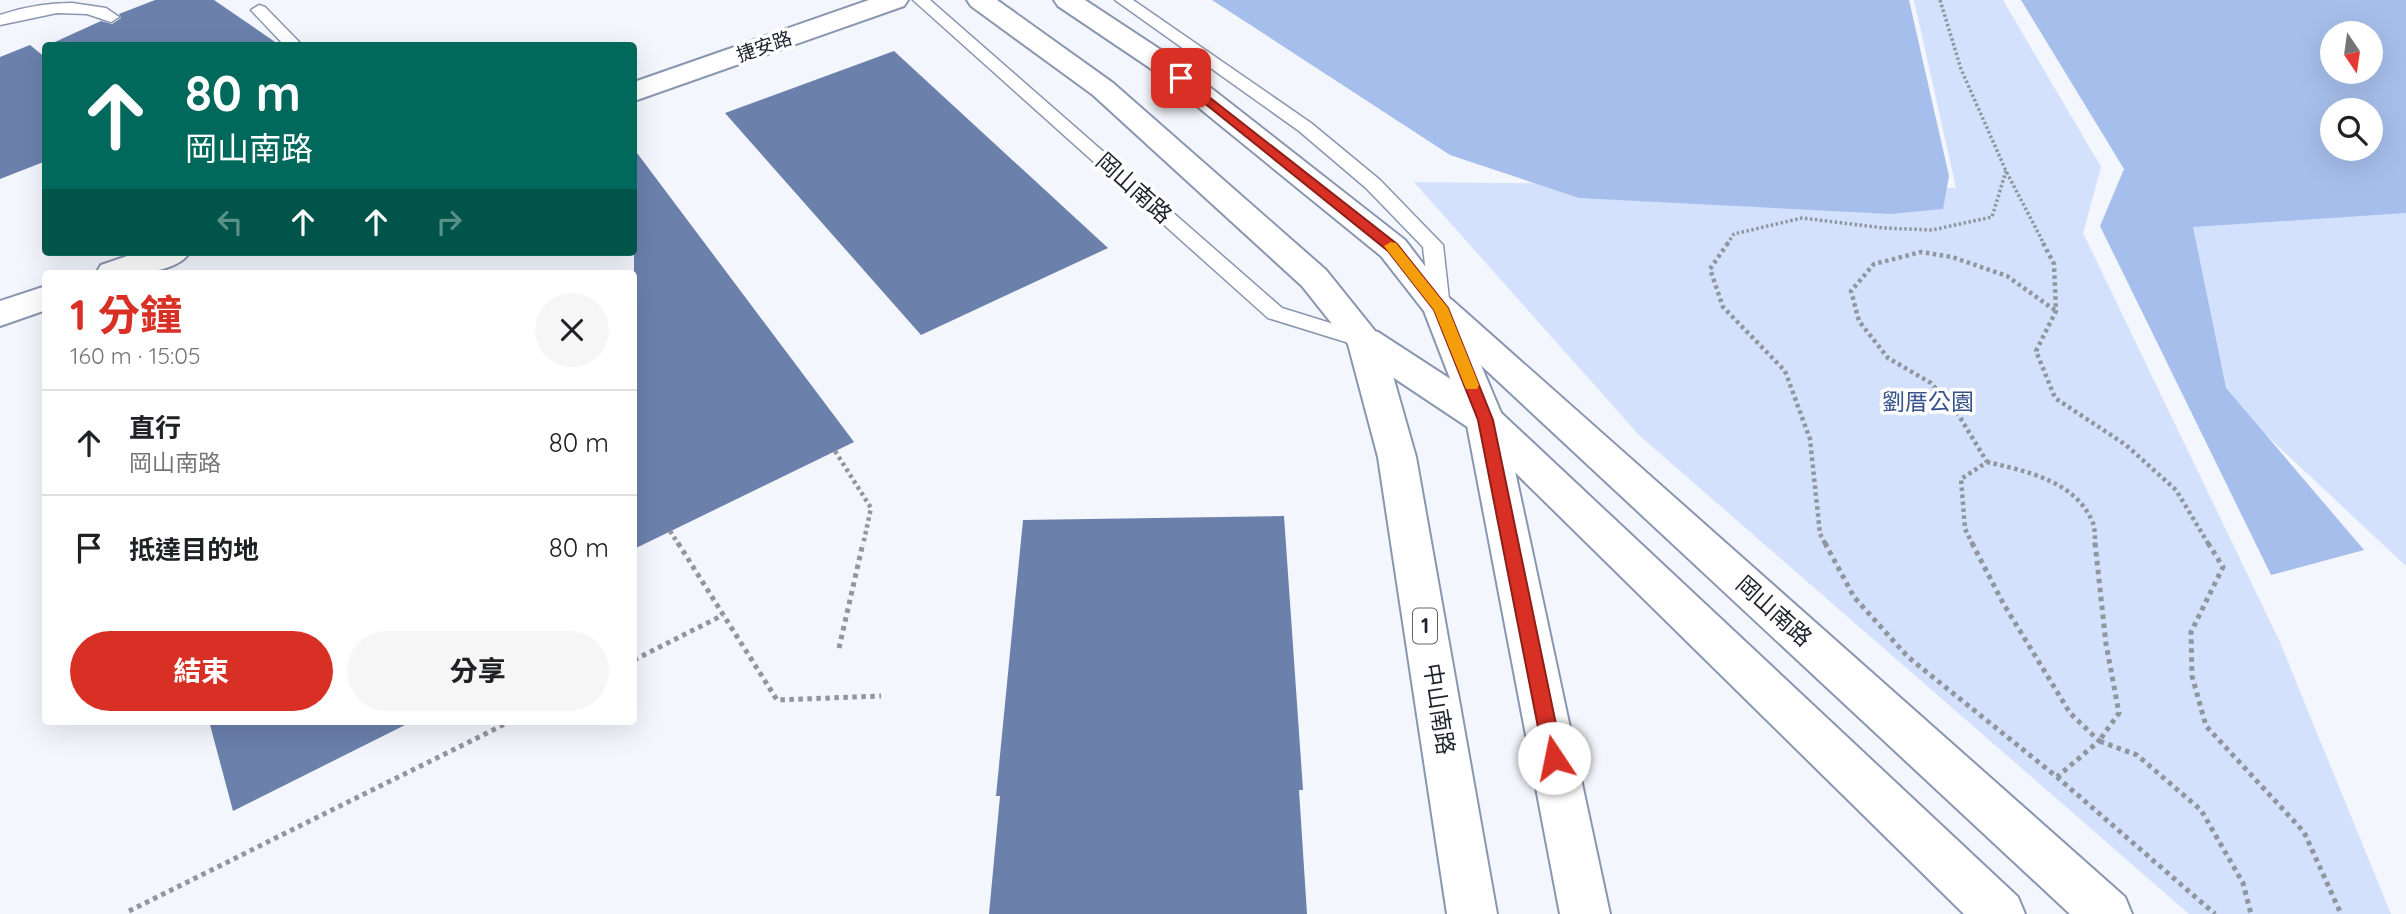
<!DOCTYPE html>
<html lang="zh-TW">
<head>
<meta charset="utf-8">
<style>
	body { margin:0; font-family:Quicksand,"Noto Sans TC",sans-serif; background:#f6f6f6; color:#202124; height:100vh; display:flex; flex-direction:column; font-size:26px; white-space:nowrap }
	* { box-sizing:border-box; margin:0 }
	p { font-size:23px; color:#757577 }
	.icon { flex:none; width:38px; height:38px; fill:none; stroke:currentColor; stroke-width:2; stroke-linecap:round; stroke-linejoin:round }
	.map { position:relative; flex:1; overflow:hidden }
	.sheet { position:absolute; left:42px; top:270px; width:595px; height:455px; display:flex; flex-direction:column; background:#fff; border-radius:7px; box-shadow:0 7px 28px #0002 }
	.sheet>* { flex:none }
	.hud { position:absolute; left:42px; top:42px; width:595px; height:214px; border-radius:7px; box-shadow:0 7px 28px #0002; background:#00695c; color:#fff; overflow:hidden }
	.needle { width:46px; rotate:167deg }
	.controls { position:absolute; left:2320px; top:21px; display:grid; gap:14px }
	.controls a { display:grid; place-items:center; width:63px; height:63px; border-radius:50%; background:#fff; box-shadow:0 7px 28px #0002; font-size:35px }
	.pin { position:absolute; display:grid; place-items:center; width:60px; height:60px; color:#fff; margin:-30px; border-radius:14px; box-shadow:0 4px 10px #0006 }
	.me { position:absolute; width:77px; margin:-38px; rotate:349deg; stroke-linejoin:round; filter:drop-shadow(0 0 5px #0008) }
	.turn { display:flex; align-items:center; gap:24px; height:147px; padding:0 28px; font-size:32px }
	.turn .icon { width:91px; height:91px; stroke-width:2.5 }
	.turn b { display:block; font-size:49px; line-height:60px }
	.lanes { display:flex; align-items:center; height:66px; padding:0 28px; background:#0003; justify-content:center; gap:35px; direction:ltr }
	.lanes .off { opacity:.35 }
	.round { display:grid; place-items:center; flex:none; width:74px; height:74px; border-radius:37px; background:#f6f6f6 }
	.summary { display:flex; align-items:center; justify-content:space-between; height:119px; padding:0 28px }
	h1 { font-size:42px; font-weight:700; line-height:52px; color:#d93025 }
	.cta { display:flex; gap:14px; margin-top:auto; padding:14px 28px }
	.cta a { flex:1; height:80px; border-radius:42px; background:#d93025; color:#fff; font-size:28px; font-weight:700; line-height:80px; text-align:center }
	.cta a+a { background:#f6f6f6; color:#202124 }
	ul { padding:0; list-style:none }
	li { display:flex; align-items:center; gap:21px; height:105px; padding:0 28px; border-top:2px solid #e0e0e0 }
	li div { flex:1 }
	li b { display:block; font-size:26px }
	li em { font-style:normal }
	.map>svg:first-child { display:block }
	.green { fill:#d3e1fd }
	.forest { fill:#a6beeb; fill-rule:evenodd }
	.building { fill:#6b81ac }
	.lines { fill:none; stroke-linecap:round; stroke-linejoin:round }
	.service-casing { stroke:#8996b0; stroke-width:3 }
	.minor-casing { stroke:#8996b0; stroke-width:4 }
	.primary-casing { stroke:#8996b0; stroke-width:4 }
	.path-far2 { stroke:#91959d; stroke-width:3.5; stroke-dasharray:2.5 2.5; stroke-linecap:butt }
	.path-far1 { stroke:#91959d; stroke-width:4.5; stroke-dasharray:3.5 3.5; stroke-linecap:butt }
	.path { stroke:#91959d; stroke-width:5; stroke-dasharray:4.5 4.5; stroke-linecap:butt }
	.service { fill:#fff; fill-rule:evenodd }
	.minor { fill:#fff; fill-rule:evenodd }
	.primary { fill:#fff; fill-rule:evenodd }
	.route { fill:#d93025; stroke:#8d1f18; stroke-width:2 }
	.slow { fill:#f59e0b }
	.labels { text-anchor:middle; stroke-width:7; stroke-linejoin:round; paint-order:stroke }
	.far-street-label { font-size:19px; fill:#1e232d; stroke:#fff }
	.shield { fill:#fff; stroke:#62656c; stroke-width:2 }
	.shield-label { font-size:21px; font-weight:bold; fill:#1e232d }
	.street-label { font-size:23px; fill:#1e232d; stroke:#fff }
	.park-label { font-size:23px; fill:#37538d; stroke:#fff }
</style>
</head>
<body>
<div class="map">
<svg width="2406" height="914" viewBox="0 0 2406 914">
	<rect width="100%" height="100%" fill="#f3f6fc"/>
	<path class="green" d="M1914 0H2003L2101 167 2083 233 2279 640 2391 914H2189L1640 436 1414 182 1956 188Z
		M2406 192V566L2201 374 2161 222Z"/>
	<path class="forest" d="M1212 0H1909L1949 176 1943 209 1890 214 1579 198 1450 155Z
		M2021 0H2406V213L2193 227 2226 388 2364 550 2271 575 2100 226 2124 169ZM2333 33H2371V72H2333ZM2333 110H2371V149H2333Z"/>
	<path class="building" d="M155 0H214L281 46H46L101 21 112 24 121 18 119 14Z
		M30 45 46 58V161L0 179V57Z
		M894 51 1108 248 921 335 725 113Z
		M634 149 854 442 634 549Z
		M1284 516 1303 790H1299L1307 914H989L1000 796H996L1023 520Z
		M209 721H413L233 811Z"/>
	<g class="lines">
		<g class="service-casing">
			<path id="service" d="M913 0H930L1282 308 1372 336 1375 341 1372 346 1365 348 1268 318Z
				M1115 0H1133L1311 123 1380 180 1443 245 1450 308 1447 313H1433L1430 308 1423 247 1366 188 1299 131Z
				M72 3 106 8 119 17 111 22 87 14 57 13 0 25V15C23 7 48 3 72 3Z
				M259 5 265 7 303 46H285L251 10Z"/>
		</g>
		<g class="minor-casing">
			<path id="minor" d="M869 0H908L904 6 634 101V82Z
				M139 252H190C174 277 122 273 96 273L101 265Z
				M46 286V310L0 326V301Z
				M1440 296 1452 300 2125 897 2132 914H2070L1428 316 1423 308 1428 300Z
				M1365 329 1378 332 1498 410 2018 897 2025 914H1964L1472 430 1352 350 1347 341 1352 332Z"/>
		</g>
		<g class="primary-casing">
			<path id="primary" d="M967 0H997L1113 83 1326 270 1383 341 1416 457 1497 914H1447L1378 457 1348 344 1302 286 1093 95 971 6Z
				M1054 0H1085L1170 56 1405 240 1457 308 1504 420 1610 914H1560L1466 420 1424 311 1381 256 1150 68 1058 6Z"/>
		</g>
		<path class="path-far2" d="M1940 0 1961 69 2006 171 2044 244
			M1727 244 1734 234 1802 218 1884 228 1932 230 1992 217 2006 171"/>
		<path class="path-far1" d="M1728 243 1710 269 1723 307 1785 371 1810 439 1820 534 1826 545
			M2043 243 2054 264 2056 311 2036 351 2055 398 2126 445 2176 490 2209 545
			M835 451 871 508 863 545
			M1987 462C2026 471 2076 481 2093 523 2095 529 2095 538 2095 545
			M670 531 679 545
			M1973 545 1965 529 1961 479 1987 462 1958 414 1931 383 1888 358 1859 321 1851 291 1874 264 1921 252 1952 257 2007 276 2056 311"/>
		<path class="path" d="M678 543 777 700 881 696
			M1825 543 1854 597 1908 657 2057 777 2215 914
			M1972 543 2003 603 2070 713 2099 741 2057 777
			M2095 543 2106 644 2119 713 2099 741 2137 755 2201 810 2243 883 2251 914
			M2208 543 2223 567 2191 632 2192 676 2206 726 2304 832 2341 914
			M839 648 863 543
			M634 660 723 615
			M129 911 511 721"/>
		<use href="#service" class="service"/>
		<use href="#minor" class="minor"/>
		<use href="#primary" class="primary"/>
	</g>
	<path class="route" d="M1181 75 1397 244 1448 308 1493 420 1563 758 1560 764 1554 767 1547 764 1544 758 1478 420 1434 310 1388 251 1177 81 1175 78Z"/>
	<path class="slow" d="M1391 242 1396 243 1448 308 1479 385 1477 389H1466L1434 310 1384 246Z"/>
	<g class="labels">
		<g class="far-street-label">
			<text transform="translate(764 46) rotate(-19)" y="7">捷安路</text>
		</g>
		<rect class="shield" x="1413" y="608.5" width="24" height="35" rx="5"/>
		<g class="shield-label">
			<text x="1425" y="633">1</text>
		</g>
		<g class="street-label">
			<text transform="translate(1134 188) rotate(42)" y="8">岡山南路</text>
			<text transform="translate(1774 611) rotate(42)" y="8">岡山南路</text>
			<text transform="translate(1439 709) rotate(81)" y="8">中山南路</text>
		</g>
		<g class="park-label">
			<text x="1928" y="410">劉厝公園</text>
		</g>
	</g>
</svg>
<div class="controls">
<a><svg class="needle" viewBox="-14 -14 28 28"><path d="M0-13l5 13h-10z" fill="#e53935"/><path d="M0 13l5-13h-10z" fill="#757577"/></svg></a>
<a><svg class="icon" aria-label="search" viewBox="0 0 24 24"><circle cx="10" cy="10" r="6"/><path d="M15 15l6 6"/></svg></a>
</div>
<div class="pin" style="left:1181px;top:78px;background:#d93025"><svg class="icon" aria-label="arrive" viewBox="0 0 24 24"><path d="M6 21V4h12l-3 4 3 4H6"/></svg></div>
<svg class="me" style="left:1554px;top:758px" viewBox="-20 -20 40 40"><circle r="19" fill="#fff"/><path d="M0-13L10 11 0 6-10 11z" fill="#d93025"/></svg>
<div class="hud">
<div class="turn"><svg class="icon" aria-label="ahead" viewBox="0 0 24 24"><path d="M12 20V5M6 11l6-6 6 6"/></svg><div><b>80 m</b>岡山南路</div></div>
<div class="lanes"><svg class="icon off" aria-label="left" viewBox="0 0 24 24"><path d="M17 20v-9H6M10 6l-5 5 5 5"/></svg><svg class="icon" aria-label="ahead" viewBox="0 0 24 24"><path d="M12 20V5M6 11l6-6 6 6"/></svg><svg class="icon" aria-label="ahead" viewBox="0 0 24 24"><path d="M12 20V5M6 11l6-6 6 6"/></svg><svg class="icon off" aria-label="right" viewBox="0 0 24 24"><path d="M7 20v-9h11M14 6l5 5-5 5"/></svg></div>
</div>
<section class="sheet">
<div class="summary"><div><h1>1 分鐘</h1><p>160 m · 15:05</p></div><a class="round"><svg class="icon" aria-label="close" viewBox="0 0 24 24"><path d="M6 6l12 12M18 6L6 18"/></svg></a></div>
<ul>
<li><svg class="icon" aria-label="ahead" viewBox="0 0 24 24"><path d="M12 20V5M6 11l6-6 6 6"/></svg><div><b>直行</b><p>岡山南路</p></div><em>80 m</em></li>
<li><svg class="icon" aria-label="arrive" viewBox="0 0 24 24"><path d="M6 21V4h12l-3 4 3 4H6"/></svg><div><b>抵達目的地</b></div><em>80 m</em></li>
</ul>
<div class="cta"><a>結束</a><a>分享</a></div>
</section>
</div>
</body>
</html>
